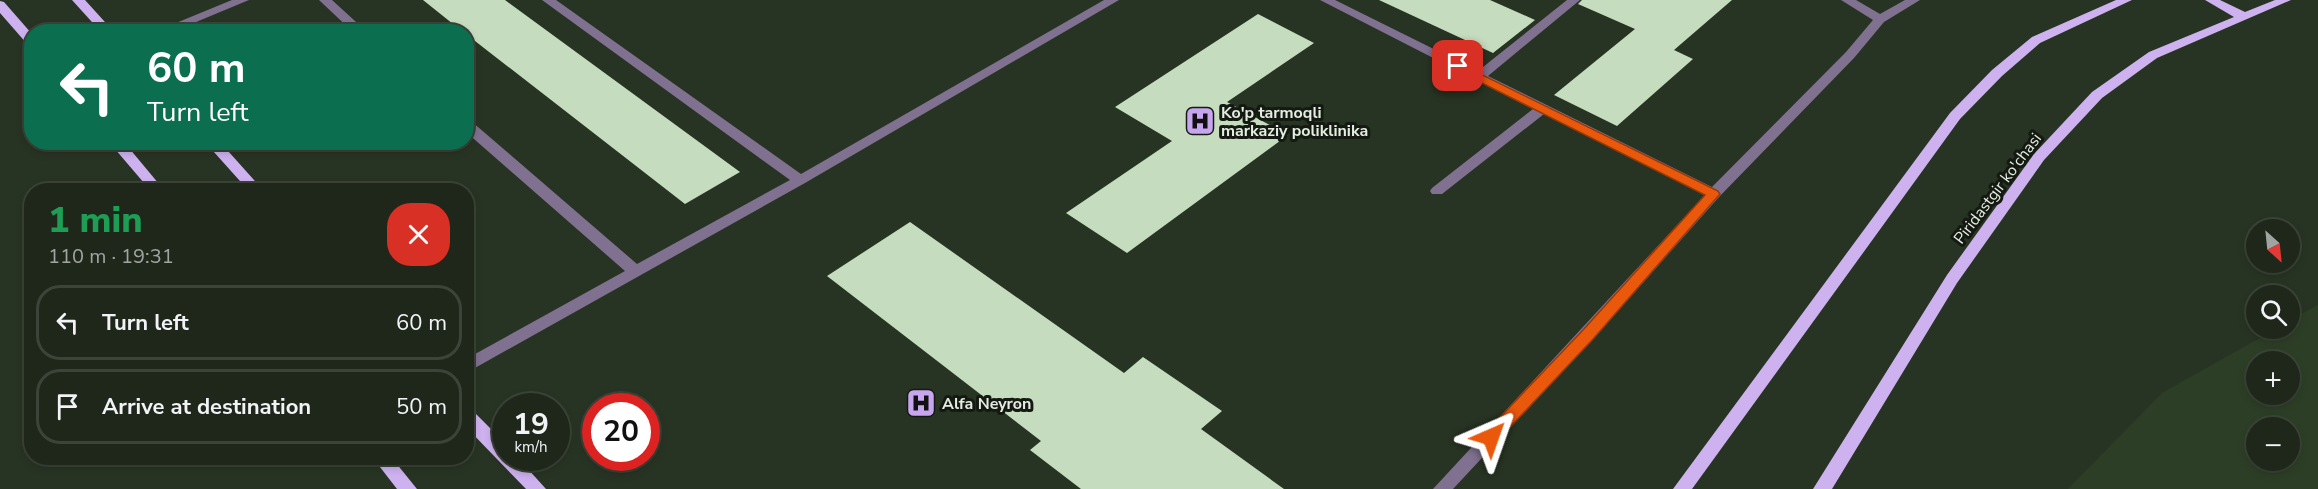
<!DOCTYPE html>
<html lang="en">
<head>
<meta charset="utf-8">
<style>
	body { margin:0; font-family:"Nunito Sans",sans-serif; background:#2b3327; color:#f1f3f6; height:100vh; display:flex; flex-direction:column; font-size:22px; white-space:nowrap }
	* { box-sizing:border-box; margin:0 }
	p { font-size:20px; color:#a1a5a2 }
	.icon { flex:none; width:33px; height:33px; fill:none; stroke:currentColor; stroke-width:2; stroke-linecap:round; stroke-linejoin:round }
	.map { position:relative; flex:1; overflow:hidden }
	.drawer { position:absolute; left:24px; top:183px; width:450px; height:282px; display:flex; flex-direction:column; background:#1e271a; border-radius:24px; box-shadow:0 3px 9px #0003,0 0 0 2px #3c4439 }
	.drawer>* { flex:none }
	.guide { position:absolute; left:24px; top:24px; width:450px; height:126px; border-radius:24px; box-shadow:0 3px 9px #0003,0 0 0 2px #3c4439; background:#0b6e4f; color:#fff; overflow:hidden }
	.needle { width:39px; rotate:153deg }
	.tools { position:absolute; left:2246px; top:219px; display:grid; gap:12px }
	.tools a { display:grid; place-items:center; width:54px; height:54px; border-radius:50%; background:#1e271a; box-shadow:0 3px 9px #0003,0 0 0 2px #3c4439; font-size:30px }
	.speed { position:absolute; left:492px; top:393px; display:flex; gap:12px; font-size:30px; font-weight:700; text-align:center }
	.speed>* { display:grid; place-content:center; width:78px; height:78px; border-radius:50%; background:#1e271a; box-shadow:0 3px 9px #0003,0 0 0 2px #3c4439; line-height:1 }
	.speed small { font-size:15px; font-weight:400 }
	.speed .limit { border:9px solid #d22; background:#fff; color:#111 }
	.pin { position:absolute; display:grid; place-items:center; width:51px; height:51px; color:#fff; margin:-26px; border-radius:12px; box-shadow:0 3px 9px #0006 }
	.me { position:absolute; width:66px; margin:-33px; rotate:43deg; stroke-linejoin:round; filter:drop-shadow(0 0 4px #0008) }
	.turn { display:flex; align-items:center; gap:21px; height:126px; padding:0 24px; font-size:27px }
	.turn .icon { width:78px; height:78px; stroke-width:2.5 }
	.turn b { display:block; font-size:42px; line-height:51px }
	.round { display:grid; place-items:center; flex:none; width:63px; height:63px; border-radius:24px; background:#2b3327 }
	.head { display:flex; align-items:center; justify-content:space-between; height:102px; padding:0 24px }
	h1 { font-size:36px; font-weight:800; line-height:45px; color:#1e9e55 }
	ul { padding:0; list-style:none }
	li { display:flex; align-items:center; gap:18px; height:75px; margin:0 12px 9px; padding:0 12px; border:3px solid #3c4439; border-radius:24px }
	li div { flex:1 }
	li b { display:block; font-size:22px }
	li em { font-style:normal }
	.map>svg:first-child { display:block }
	.built { fill:#2d3e26; fill-rule:evenodd }
	.building { fill:#c6dcbe }
	.lines { fill:none; stroke-linecap:round; stroke-linejoin:round }
	.minor { fill:#7f718f; fill-rule:evenodd }
	.major { fill:#ceb1ef; fill-rule:evenodd }
	.route { fill:#ea580c; stroke:#983908; stroke-width:1.5 }
	.labels { text-anchor:middle; stroke-width:6; stroke-linejoin:round; paint-order:stroke }
	.poi-label { font-size:16px; font-weight:bold; fill:#e5ede2; stroke:#141a12; text-anchor:start }
	.street-label { font-size:16px; fill:#e5ede2; stroke:#141a12 }
</style>
</head>
<body>
<div class="map">
<svg width="2318" height="489" viewBox="0 0 2318 489">
	<rect width="100%" height="100%" fill="#283423"/>
	<path class="built" d="M2318 305V489H2068L2162 393 2276 329 2289 328V321ZM2256 362H2289V394H2256ZM2256 428H2289V460H2256Z"/>
	<path class="building" d="M423 0H505L740 172 685 204 466 34V32H463Z
		M1379 0H1490L1535 20 1493 53Z
		M1582 0H1732L1674 50 1693 59 1617 126 1554 95 1635 29 1578 4Z
		M1258 14 1314 43 1227 102 1288 135 1127 253 1066 213 1172 141 1115 107Z
		M910 222 1124 373 1143 357 1222 411 1201 429 1284 489H1081L1030 450 1041 441 827 276Z"/>
	<g class="lines">
		<path class="minor" d="M232 0H249L172 32H154Z
			M319 0H332L367 32H353Z
			M542 0H556L801 174 1104 0H1119L805 183 466 373V359L625 271 466 132V120L471 121 637 264 790 180Z
			M1320 0H1335L1478 71 1567 0H1580L1488 76 1712 187 1846 52 1873 20 1841 0H1856L1880 14 1905 0H1920L1884 22 1854 58 1719 197 1594 338 1453 489H1433L1705 195 1544 114 1442 194H1432L1430 191 1432 188 1533 109Z"/>
		<path class="major" d="M72 0H85L114 32H101Z
			M2116 0H2132L2040 43 2002 76 1960 119 1692 489H1673L1950 113 1992 70 2032 37Z
			M2205 0H2220L2245 12 2275 0H2291L2157 58 2102 98 2044 160 1957 283 1832 489H1813L1947 275 2034 154 2092 92 2149 52 2234 17Z
			M0 1 4 2 32 34V46L28 45 0 13Z
			M109 142H124L164 190H150Z
			M205 142H220L263 190H248Z
			M466 408 472 410 506 444V458H518L546 489H526L466 427Z
			M373 458H392L417 489H397Z"/>
	</g>
	<path class="route" d="M1458 63 1718 191 1720 194 1594 338 1496 442 1491 444 1485 442 1483 437 1485 433 1583 330 1705 195 1454 69V64Z"/>
	<defs>
		<g id="hospital-square" transform="scale(1.5)"><rect x="-9" y="-9" width="18" height="18" rx="4" fill="#c8a6ef" stroke="#141a12"/><path d="M-5-5h3v3.5h4V-5h3V5h-3V1.5h-4V5h-3Z" fill="#111"/></g>
	</defs>
	<g fill-rule="evenodd">
		<use href="#hospital-square" x="1200" y="121"/>
		<use href="#hospital-square" x="921" y="403"/>
	</g>
	<g class="labels">
		<g class="poi-label">
			<text x="1221" y="118">Ko'p tarmoqli<tspan x="1221" dy="18">markaziy poliklinika</tspan></text>
			<text x="942" y="409">Alfa Neyron</text>
		</g>
		<g class="street-label">
			<text transform="translate(1997 188) rotate(-53)" y="6">Piridastgir ko'chasi</text>
		</g>
	</g>
</svg>
<div class="tools">
<a><svg class="needle" viewBox="-14 -14 28 28"><path d="M0-13l5 13h-10z" fill="#e53935"/><path d="M0 13l5-13h-10z" fill="#a1a5a2"/></svg></a>
<a><svg class="icon" aria-label="search" viewBox="0 0 24 24"><circle cx="10" cy="10" r="6"/><path d="M15 15l6 6"/></svg></a>
<a>+</a>
<a>−</a>
</div>
<div class="speed"><div>19<small>km/h</small></div><div class="limit">20</div></div>
<div class="pin" style="left:1458px;top:66px;background:#d93025"><svg class="icon" aria-label="arrive" viewBox="0 0 24 24"><path d="M6 21V4h12l-3 4 3 4H6"/></svg></div>
<svg class="me" style="left:1491px;top:437px" viewBox="-20 -20 40 40"><path d="M0-17L14 15 0 8-14 15z" fill="#ea580c" stroke="#fff" stroke-width="4"/></svg>
<div class="guide">
<div class="turn"><svg class="icon" aria-label="left" viewBox="0 0 24 24"><path d="M17 20v-9H6M10 6l-5 5 5 5"/></svg><div><b>60 m</b>Turn left</div></div>
</div>
<section class="drawer">
<div class="head"><div><h1>1 min</h1><p>110 m · 19:31</p></div><a class="round" style="background:#d93025;color:#fff"><svg class="icon" aria-label="close" viewBox="0 0 24 24"><path d="M6 6l12 12M18 6L6 18"/></svg></a></div>
<ul>
<li><svg class="icon" aria-label="left" viewBox="0 0 24 24"><path d="M17 20v-9H6M10 6l-5 5 5 5"/></svg><div><b>Turn left</b></div><em>60 m</em></li>
<li><svg class="icon" aria-label="arrive" viewBox="0 0 24 24"><path d="M6 21V4h12l-3 4 3 4H6"/></svg><div><b>Arrive at destination</b></div><em>50 m</em></li>
</ul>
</section>
</div>
</body>
</html>
